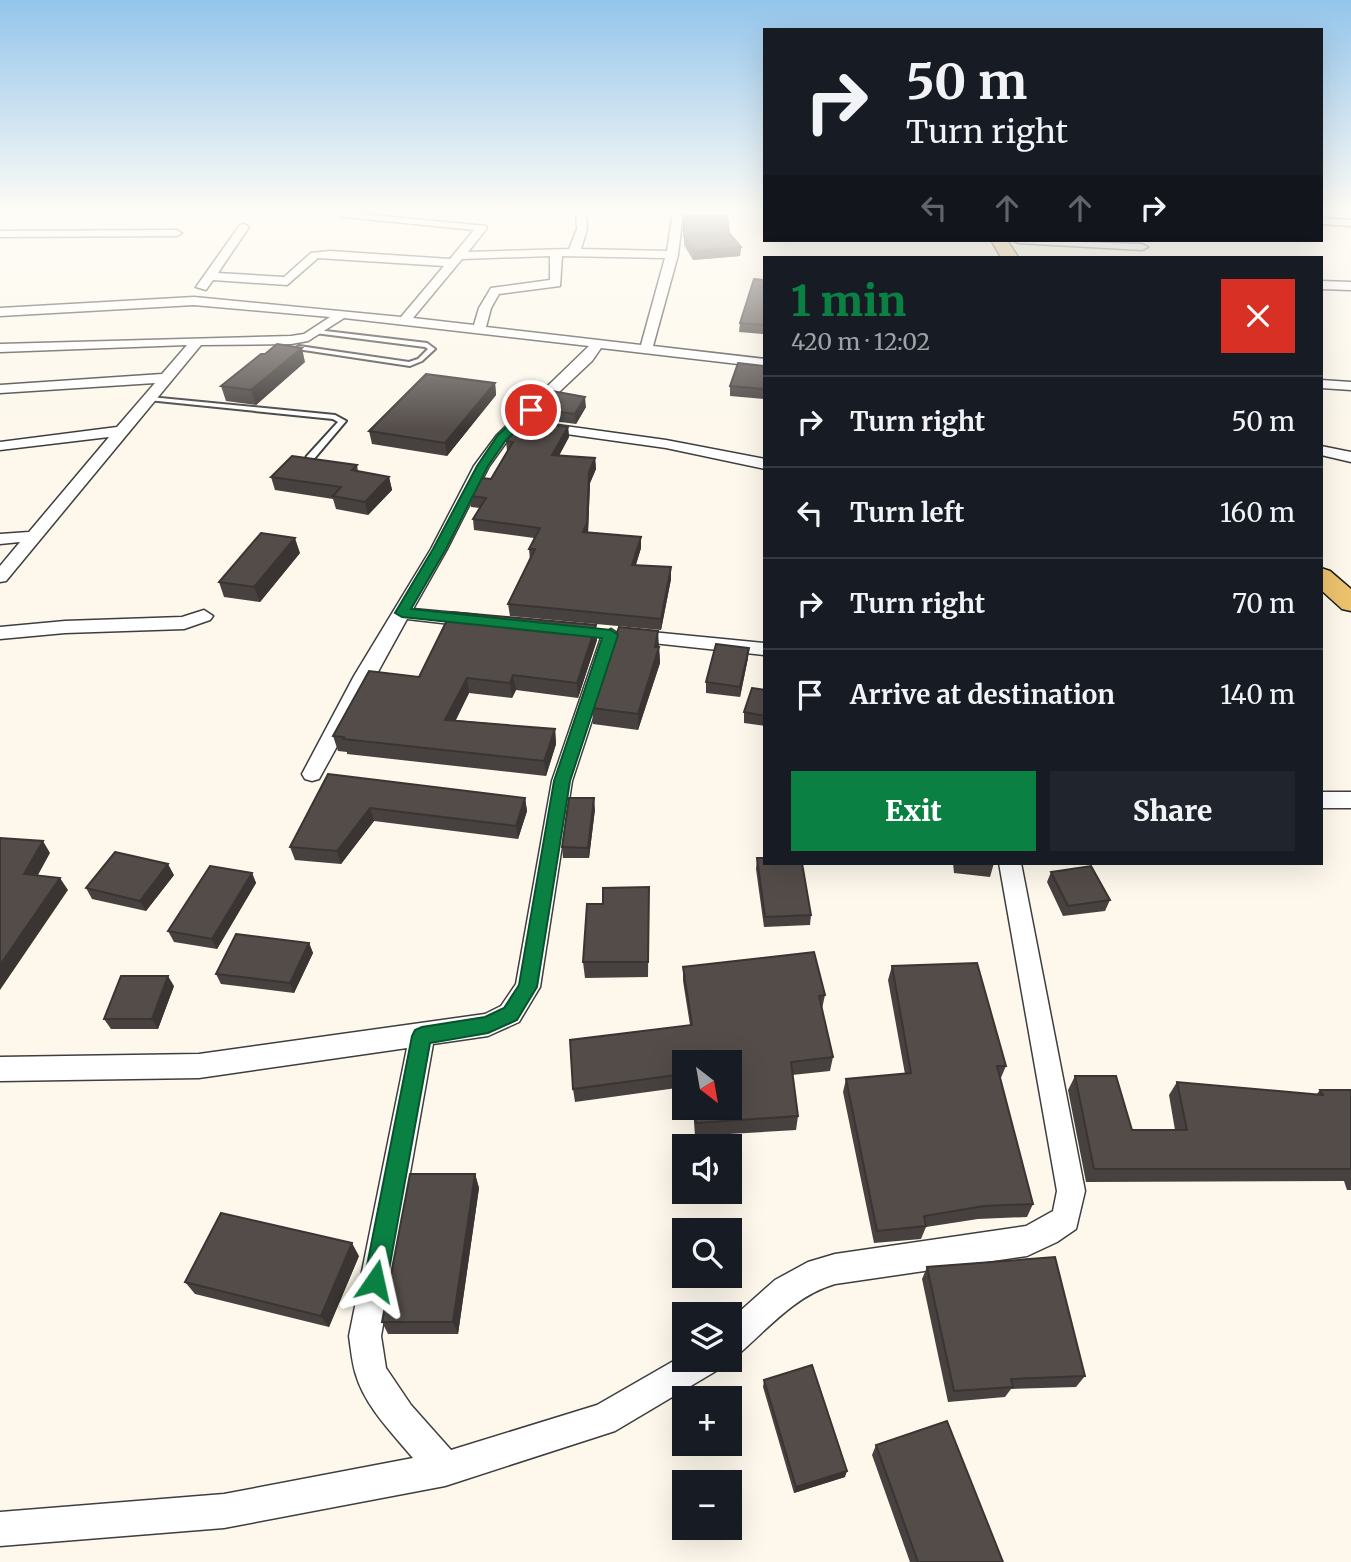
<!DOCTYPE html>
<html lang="en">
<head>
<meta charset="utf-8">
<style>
	body { margin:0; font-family:Merriweather,serif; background:#20242c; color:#f1f3f6; height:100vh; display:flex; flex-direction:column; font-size:26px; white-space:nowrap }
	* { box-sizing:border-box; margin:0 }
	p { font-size:23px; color:#9ea1a6 }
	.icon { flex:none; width:38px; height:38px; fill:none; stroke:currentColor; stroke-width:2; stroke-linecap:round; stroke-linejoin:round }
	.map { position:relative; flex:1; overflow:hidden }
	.panel { position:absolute; left:763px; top:256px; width:560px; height:609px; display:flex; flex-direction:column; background:#171b24; border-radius:0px; box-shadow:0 7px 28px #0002 }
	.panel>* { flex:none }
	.banner { position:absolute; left:763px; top:28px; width:560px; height:214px; border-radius:0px; box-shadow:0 7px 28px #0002; background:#171b24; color:#f1f3f6; overflow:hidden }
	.needle { width:46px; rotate:149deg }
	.controls { position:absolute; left:672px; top:1050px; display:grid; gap:14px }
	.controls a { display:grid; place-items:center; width:70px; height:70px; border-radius:0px; background:#171b24; box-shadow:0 7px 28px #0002; font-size:35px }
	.pin { position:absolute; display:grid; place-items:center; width:60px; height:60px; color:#fff; margin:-30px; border:4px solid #fff; border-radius:50%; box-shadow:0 2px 7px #0007 }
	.me { position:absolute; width:77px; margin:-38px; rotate:11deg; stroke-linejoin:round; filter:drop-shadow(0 0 5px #0008) }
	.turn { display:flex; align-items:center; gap:24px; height:147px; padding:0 28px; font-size:32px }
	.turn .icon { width:91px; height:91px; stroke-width:2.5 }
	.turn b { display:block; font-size:49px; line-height:60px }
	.lanes { display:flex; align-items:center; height:66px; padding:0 28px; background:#0003; justify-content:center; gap:35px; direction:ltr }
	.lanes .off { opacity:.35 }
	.round { display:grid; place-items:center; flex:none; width:74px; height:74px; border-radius:0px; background:#20242c }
	.overview { display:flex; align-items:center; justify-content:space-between; height:119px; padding:0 28px }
	h1 { font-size:42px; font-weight:800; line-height:52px; color:#0b8043 }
	.primary-button { display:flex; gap:14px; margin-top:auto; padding:14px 28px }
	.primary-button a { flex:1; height:80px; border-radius:0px; background:#0b8043; color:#fff; font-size:28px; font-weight:800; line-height:80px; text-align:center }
	.primary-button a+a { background:#20242c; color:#f1f3f6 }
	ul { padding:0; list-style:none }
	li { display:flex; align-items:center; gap:21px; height:91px; padding:0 28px; border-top:2px solid #363941 }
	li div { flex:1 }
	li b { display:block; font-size:26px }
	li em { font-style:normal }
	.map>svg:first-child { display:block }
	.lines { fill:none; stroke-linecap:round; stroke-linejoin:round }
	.lane-casing { stroke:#3e3e3e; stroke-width:4 }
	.street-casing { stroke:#3e3e3e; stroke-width:3 }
	.primary-casing { stroke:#1c1c1c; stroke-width:3 }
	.lane { fill:#fff; fill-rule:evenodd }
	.street { fill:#fff; fill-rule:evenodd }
	.primary { fill:#ecc26d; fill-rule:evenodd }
	.wall { fill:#47413f }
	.shaded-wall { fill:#3a3533 }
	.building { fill:#534c49; stroke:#3a3533; stroke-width:2 }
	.route { fill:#0b8043; stroke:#07532c; stroke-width:2 }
</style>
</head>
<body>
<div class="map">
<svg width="1351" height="1562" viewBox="0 0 1351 1562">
	<rect width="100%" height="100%" fill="#fdf8eb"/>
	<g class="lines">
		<g class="lane-casing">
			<path id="lane" d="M317 330 427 343 435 349 422 361 410 366 297 349 296 348 299 346 409 362 418 359 428 349 425 347 315 333V331Z
				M150 397 335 415 346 421 313 460H310L306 458 307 456 338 422 333 419 148 400V398Z"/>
		</g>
		<g class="street-casing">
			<path id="street" d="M341 212 486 226 487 228 468 252 569 249 577 229 576 212H586L587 229 581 249 667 251 673 212H683L678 255 653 346 765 359V367L601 348 592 361 507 441 489 466 447 549 413 609 477 615 486 621 477 627 407 619 319 779 312 781 305 779 302 774 354 676 431 549 474 466 497 435 589 346 344 318 308 341 291 344 201 345 6 581 0 582V566L20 542 0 544V534L29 532 109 437 0 450V442L117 427 155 383 0 393V385L162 374 187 345 0 352V344L291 336 304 334 330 317 194 305 0 316V308L194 297 401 317 444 266 318 258 287 285 213 280 206 290 196 287 240 225 244 224 249 227 218 273 284 277 311 253 330 251 450 259 474 230 345 217 341 216ZM550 256V280L491 288 479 308 474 325 413 318 462 259ZM562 256 665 258 641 345 486 327 491 308 499 294 560 286Z
				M1321 218 1351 220V226L1321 224Z
				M0 231 177 230 182 233 177 236 0 237Z
				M1012 240 1142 244 1148 247 1142 250 1018 243Z
				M1321 281 1351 282V290L1321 289Z
				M1321 380 1351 382V390L1321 388Z
				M543 423 666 440 765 459V469L666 448 538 430 536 427 538 424Z
				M1321 446 1351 452V462L1321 455Z
				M204 610 213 616 210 620 184 629 65 633 0 639V627L65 621 182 617Z
				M611 629 620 635 572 781 540 987 519 1022 488 1036 433 1044 381 1336 386 1368 411 1405 451 1450 597 1405 684 1355V1360H721L716 1371 615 1431 445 1486 224 1528 0 1546V1512L224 1494 413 1458C393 1434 365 1406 356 1375 352 1363 351 1349 349 1336L407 1048 199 1078 0 1081V1057L199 1054 485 1014 501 1006 516 984 552 781 602 635Z
				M631 630 765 643V655L625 640 622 636 625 632Z
				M1321 792H1351V808H1321Z
				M999 863H1021L1085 1191 1076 1229 1057 1242 1027 1256 835 1284C797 1295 770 1326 741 1352L730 1357V1320L775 1280 808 1262 835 1254 1026 1226 1053 1211 1057 1191Z"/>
		</g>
		<g class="primary-casing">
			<path id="primary" d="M991 240H1007L1018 257H1001Z
				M1321 568 1330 571 1351 589V611L1342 609 1321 590Z"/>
		</g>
		<use href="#lane" class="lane"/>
		<use href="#street" class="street"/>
		<use href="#primary" class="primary"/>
	</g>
	<path class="wall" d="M684 216 741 247 740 256 693 260 684 245Z
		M765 280V327L763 334 739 332 740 323Z
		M305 362 256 405 226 401 221 386Z
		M765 366V399L730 396V386Z
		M495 383 496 395 447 456 372 444 369 431Z
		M586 407 576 424 537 419 536 409Z
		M568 427 569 437 559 456 595 458 596 469 590 483 588 532 641 537V548L636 565 671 567V579L661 630 510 616 508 604 530 560 529 549 534 538 474 530 473 519 480 508 471 507 470 496 491 479 507 451 506 441Z
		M357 465 358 471 389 477 392 490 368 515 336 509 333 499 275 490 271 477Z
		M300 553 260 602 224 597 219 582Z
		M596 625 597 640 578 698 516 690 512 698 469 693 456 720 555 729 556 744 546 776 347 754V752L338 751 333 736 419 677Z
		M659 647 660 663 638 730 593 724 592 708Z
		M748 658 740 697 706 693V682Z
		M765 690V726L744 723V712Z
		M328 774 525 798 527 811 518 839 374 821 341 864 295 860 290 847Z
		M595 809 589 858H563L562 847Z
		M757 858 811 915 810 925 764 927 756 869Z
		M953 863H994L990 877 954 873Z
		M1051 872 1110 900 1105 911 1063 916 1047 882Z
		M252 873 256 883 217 949 174 942 168 931Z
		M174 875 146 911 92 899 86 888Z
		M649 887 648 977 585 978 583 962 603 904Z
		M309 943 313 953 294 993 221 984 216 974Z
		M892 966 1006 1066 1000 1080 1033 1204 1027 1217 978 1219 926 1227 921 1239 874 1243 843 1092 846 1079 905 1074 888 980Z
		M683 967 825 995 822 1009 833 1057 830 1071 792 1075 798 1116 796 1130 695 1136 693 1108H730L684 1062V1087L575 1102 573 1089 690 1025 683 981Z
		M174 986 158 1029H111L104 1019Z
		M1075 1076 1132 1130H1175L1169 1095 1177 1082 1316 1095 1320 1090H1351V1190H1347L1344 1181 1086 1182 1068 1090Z
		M475 1174 479 1188 458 1334H388L382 1322Z
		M359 1256 329 1327 195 1294 185 1282Z
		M927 1267 1085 1376 1076 1387 1011 1389 1005 1397 948 1402 922 1279Z
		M764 1380 845 1477 794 1493 763 1387Z
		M876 1445 1003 1562H910L872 1455Z"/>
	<path class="shaded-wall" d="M741 247 740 256 693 260 694 251Z
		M302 348 305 362 256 405 251 390Z
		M495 383 496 395 447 456 445 443Z
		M585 397 586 407 576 424 575 414Z
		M568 427 569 437 553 466 552 455Z
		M595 458 596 469 590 483 588 534 583 532 589 472Z
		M389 477 392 490 368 515 365 502Z
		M641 537V548L632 576V565Z
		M295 538 300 553 260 602 254 587Z
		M671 567V579L661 630V619Z
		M596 625 597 640 578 698 577 683Z
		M658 631 660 663 638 730V714Z
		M749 648 748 658 740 697V687Z
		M513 675 516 690 512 698 510 683Z
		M467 678 469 693 448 735 445 720Z
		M555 729 556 744 546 776 544 761Z
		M525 798 527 811 518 839 516 826Z
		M594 798 595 809 589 858 588 848Z
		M370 808 374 821 341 864 337 851Z
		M43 841 50 853 32 886 24 874Z
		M168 864 174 875 146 911 140 901Z
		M252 873 256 883 217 949 212 939Z
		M60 878 68 890 0 990V965Z
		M309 943 313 953 294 993 290 983Z
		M168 976 174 986 158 1029 152 1019Z
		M475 1174 479 1188 458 1334 453 1322Z
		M352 1243 359 1256 329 1327 321 1316Z
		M847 1471 845 1477 794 1493 796 1487Z"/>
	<path class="building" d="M684 216H727L729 233 741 247 694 251 684 236Z
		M754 279 765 280V320L763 325 740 323Z
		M277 344 302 348 251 390 221 386 261 354H265Z
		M738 363 765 366V389L730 386Z
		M426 374 495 383 445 443 369 431Z
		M552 391 585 397 575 414 536 409Z
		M525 421 568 427 552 455 595 458 589 472 587 523 583 532 641 537 632 565 671 567 661 619 508 604 535 549H529L540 528 473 519 486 498 470 496 482 478 491 479 513 442 506 441Z
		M292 456 357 465 352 470 389 477 365 502 333 496 341 487 271 477Z
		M261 533 295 538 254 587 219 582Z
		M451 612 596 625 577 683 513 675 510 683 467 678 445 720 555 729 544 761 343 739 344 737 333 736 369 671 419 677Z
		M619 627 658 631 655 647H659L638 714 592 708Z
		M716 644 749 648 740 687 706 682Z
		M752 688 765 690V716L744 712Z
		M328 774 525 798 516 826 370 808 337 851 290 847Z
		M569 798H594L588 848 562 847Z
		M0 838 43 841 24 874 60 878 0 965Z
		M115 852 168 864 140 901 86 888Z
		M757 858H765V863H802L811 915 765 917Z
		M210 866 252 873 212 939 168 931Z
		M1091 866 1110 900 1068 906 1051 872Z
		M649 887 648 962H583L587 904H603V888Z
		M236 934 309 943 290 983 216 974Z
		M814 952 825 995 819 996 833 1057 791 1062 798 1116 696 1123 694 1108H730V1062H684V1074L573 1089 570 1040 692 1025 683 967Z
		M977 963 1006 1066H997L1033 1204 984 1206 924 1216 926 1226 877 1231 846 1079 911 1073 892 966Z
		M121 976H168L152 1019H104Z
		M1075 1076H1116L1132 1130H1187L1177 1082 1323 1095 1320 1090H1351V1169H1094Z
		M410 1174H475L453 1322H382Z
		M221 1213 352 1243 321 1316 185 1282Z
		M1055 1257 1085 1376 1011 1379 1013 1387 954 1391 927 1267Z
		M812 1365 847 1471 796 1487 764 1380Z
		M947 1421 1003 1562H918L876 1445Z"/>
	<linearGradient id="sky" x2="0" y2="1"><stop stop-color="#93c5eb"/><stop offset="0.49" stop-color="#fefcf6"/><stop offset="1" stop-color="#fefcf6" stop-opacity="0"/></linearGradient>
	<rect width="1351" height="431" fill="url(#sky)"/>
	<path class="route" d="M527 408 536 410 506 440 488 466 446 549 411 609 611 630 618 635 570 781 537 987 517 1020 488 1033 430 1043 387 1281 383 1289 375 1293 367 1289 364 1281 412 1036 415 1030 422 1027 485 1017 504 1008 519 985 554 781 602 638 402 617 395 613 433 549 477 466 498 435Z"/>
</svg>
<div class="controls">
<a><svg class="needle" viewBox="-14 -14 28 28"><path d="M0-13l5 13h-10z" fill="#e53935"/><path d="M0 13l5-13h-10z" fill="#9ea1a6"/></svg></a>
<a><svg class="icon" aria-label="sound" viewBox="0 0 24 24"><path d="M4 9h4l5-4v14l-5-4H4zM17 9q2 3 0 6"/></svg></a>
<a><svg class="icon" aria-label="search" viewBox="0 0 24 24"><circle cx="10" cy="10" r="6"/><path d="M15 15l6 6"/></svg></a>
<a><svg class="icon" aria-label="layers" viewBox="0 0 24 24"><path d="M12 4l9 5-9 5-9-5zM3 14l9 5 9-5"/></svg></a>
<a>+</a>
<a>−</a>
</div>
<div class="pin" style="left:531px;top:410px;background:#d93025"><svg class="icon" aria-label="arrive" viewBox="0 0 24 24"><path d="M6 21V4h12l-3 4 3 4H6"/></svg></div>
<svg class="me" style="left:375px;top:1281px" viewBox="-20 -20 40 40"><path d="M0-17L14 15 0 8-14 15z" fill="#0b8043" stroke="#fff" stroke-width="4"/></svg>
<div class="banner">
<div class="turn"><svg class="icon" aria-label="right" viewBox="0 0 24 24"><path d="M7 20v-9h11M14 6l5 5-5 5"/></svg><div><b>50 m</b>Turn right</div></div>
<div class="lanes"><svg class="icon off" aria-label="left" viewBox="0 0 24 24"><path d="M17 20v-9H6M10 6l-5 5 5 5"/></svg><svg class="icon off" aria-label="ahead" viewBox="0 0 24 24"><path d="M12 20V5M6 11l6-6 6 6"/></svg><svg class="icon off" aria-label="ahead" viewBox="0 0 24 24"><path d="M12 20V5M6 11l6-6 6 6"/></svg><svg class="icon" aria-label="right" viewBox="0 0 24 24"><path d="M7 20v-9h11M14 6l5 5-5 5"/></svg></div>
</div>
<section class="panel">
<div class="overview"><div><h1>1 min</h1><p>420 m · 12:02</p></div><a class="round" style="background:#d93025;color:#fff"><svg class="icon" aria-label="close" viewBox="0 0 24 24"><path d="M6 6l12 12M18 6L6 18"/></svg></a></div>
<ul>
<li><svg class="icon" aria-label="right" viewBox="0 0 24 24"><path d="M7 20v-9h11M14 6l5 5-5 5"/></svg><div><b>Turn right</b></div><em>50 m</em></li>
<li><svg class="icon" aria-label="left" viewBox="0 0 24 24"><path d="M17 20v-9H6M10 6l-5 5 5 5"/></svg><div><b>Turn left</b></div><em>160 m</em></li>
<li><svg class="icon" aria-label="right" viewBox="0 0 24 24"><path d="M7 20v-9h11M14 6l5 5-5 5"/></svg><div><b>Turn right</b></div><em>70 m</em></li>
<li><svg class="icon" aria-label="arrive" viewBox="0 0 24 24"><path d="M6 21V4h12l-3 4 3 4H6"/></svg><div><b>Arrive at destination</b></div><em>140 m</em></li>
</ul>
<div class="primary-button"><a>Exit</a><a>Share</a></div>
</section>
</div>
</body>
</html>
